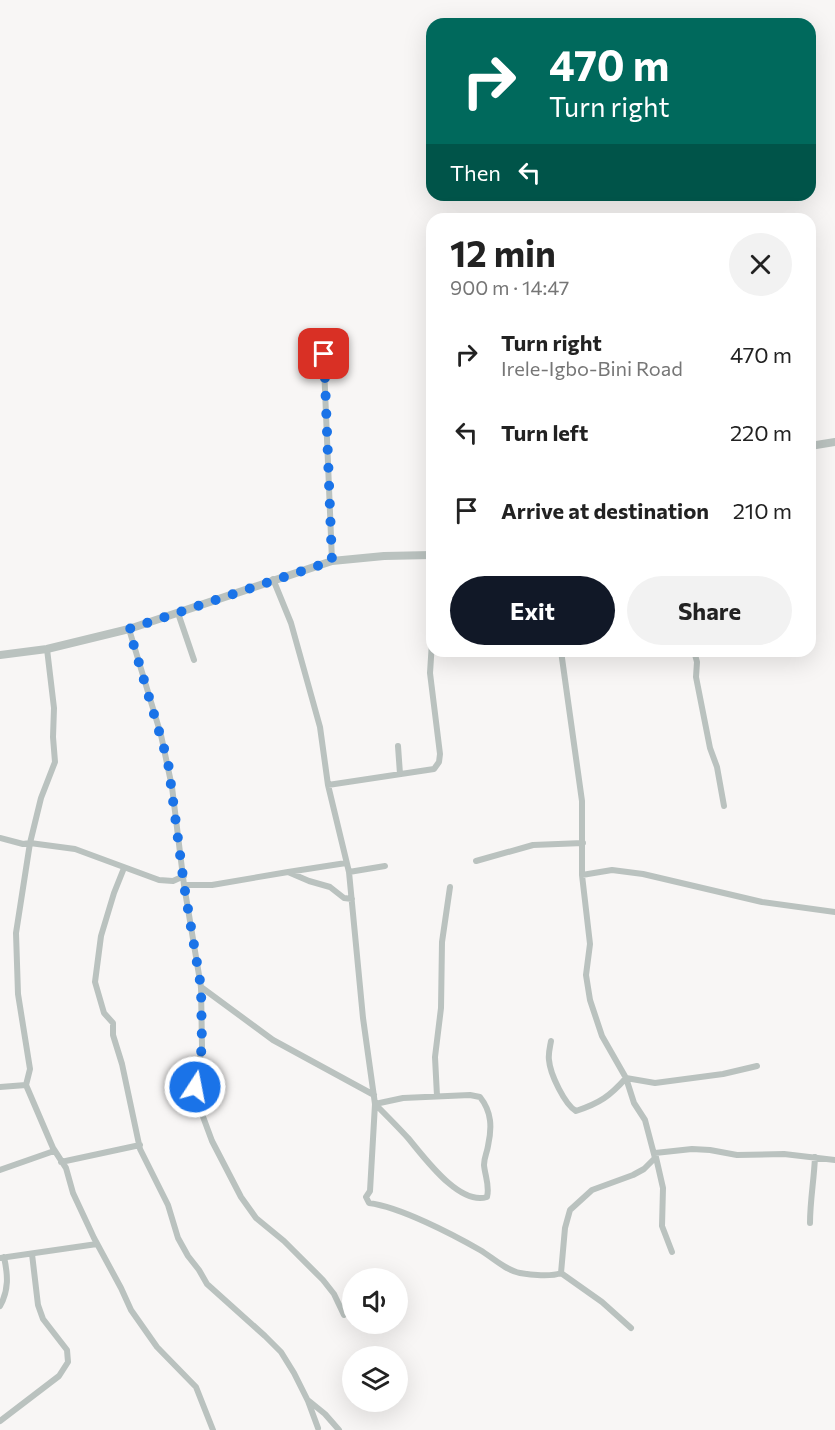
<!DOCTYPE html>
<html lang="en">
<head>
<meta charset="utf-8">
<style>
	body { margin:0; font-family:Commissioner,sans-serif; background:#f2f2f2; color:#222; height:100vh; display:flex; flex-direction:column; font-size:22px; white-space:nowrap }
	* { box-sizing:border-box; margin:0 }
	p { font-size:20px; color:#767676 }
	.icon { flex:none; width:33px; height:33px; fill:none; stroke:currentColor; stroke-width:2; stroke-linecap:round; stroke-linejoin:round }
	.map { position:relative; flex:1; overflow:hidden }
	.sheet { position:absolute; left:426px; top:213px; width:390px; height:444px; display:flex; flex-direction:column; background:#fff; border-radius:18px; box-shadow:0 6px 24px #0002 }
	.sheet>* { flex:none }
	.guide { position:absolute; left:426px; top:18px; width:390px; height:183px; border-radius:18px; box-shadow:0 6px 24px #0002; background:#00695c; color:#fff; overflow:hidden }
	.controls { position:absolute; left:342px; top:1268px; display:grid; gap:12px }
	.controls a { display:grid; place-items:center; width:66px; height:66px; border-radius:50%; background:#fff; box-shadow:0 6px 24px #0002; font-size:30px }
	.pin { position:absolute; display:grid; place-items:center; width:51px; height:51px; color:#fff; margin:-26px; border-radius:12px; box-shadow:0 3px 9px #0006 }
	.me { position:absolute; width:66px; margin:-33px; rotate:11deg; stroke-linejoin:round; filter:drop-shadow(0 0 4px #0008) }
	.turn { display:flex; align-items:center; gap:21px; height:126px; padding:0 24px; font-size:27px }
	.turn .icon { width:78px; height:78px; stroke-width:2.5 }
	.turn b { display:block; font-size:42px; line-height:51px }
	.then { display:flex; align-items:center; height:57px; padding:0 24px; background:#0003; gap:12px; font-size:22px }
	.round { display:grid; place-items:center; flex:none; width:63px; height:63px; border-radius:32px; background:#f2f2f2 }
	.overview { display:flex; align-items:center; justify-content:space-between; height:102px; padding:0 24px }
	h1 { font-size:36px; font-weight:700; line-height:45px }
	.cta { display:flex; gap:12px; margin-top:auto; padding:12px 24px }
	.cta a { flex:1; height:69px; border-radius:36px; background:#111827; color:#fff; font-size:24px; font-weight:700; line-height:69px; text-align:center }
	.cta a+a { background:#f2f2f2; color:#222 }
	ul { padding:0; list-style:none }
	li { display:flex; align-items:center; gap:18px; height:78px; padding:0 24px }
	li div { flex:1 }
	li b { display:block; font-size:22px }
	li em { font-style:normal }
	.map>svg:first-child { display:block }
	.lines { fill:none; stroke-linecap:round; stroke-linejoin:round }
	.minor { stroke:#bac2bf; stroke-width:6 }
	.tertiary { stroke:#bac2bf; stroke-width:8 }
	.route { stroke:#1a73e8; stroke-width:10; stroke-dasharray:0 18 }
</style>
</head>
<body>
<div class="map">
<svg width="835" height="1430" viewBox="0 0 835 1430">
	<rect width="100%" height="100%" fill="#f8f6f5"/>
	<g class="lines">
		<path class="minor" d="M323 341 332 561
			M273 579 291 623 320 727 328 785 349 872 363 1018 375 1104 370 1191 366 1197 369 1203C400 1207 452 1234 480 1250 492 1257 505 1270 520 1273 531 1275 551 1277 561 1273L602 1302 631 1328
			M178 613 194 660
			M129 629 161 735 172 787 184 885 201 987 202 1047 195 1087 202 1114 212 1141 241 1197 256 1218 284 1241 323 1280 334 1294 344 1315
			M561 651 582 801V875L590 944 586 975 590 1000 602 1036 626 1078 655 1083 723 1074 757 1066
			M694 651 697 662 696 677 710 748 717 767 724 806
			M398 746 400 774
			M328 785 434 769 439 762 440 754 430 673 432 642
			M0 838 23 844 30 843 75 849 159 880 173 881 184 876
			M476 861 533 845 583 843
			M124 868 114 893 101 936 95 982 104 1013 113 1023V1035L122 1064 140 1149 168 1205 178 1238 188 1256 199 1270 207 1284 265 1336 281 1352 294 1373 308 1401 318 1428
			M288 872 346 863
			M349 872 385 866
			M582 875 612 870 643 874 762 902 835 912
			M184 885H212L288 872 309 881 330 887 344 898 352 899
			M201 987 273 1040 374 1095
			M551 1041C550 1047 548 1054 549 1060 550 1074 565 1105 576 1111 600 1103 610 1096 626 1078L634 1103 645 1120 655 1158 644 1169 633 1175 592 1190 570 1210 565 1228 561 1273
			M26 1085 53 1148 66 1168 73 1193 94 1238 121 1288 131 1310 157 1347 196 1387 213 1430
			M0 1087 26 1085 30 1069 18 994 16 933 30 843 41 798 55 762 53 737 54 708 47 649
			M470 1095 480 1097C492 1112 492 1128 488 1146 487 1153 484 1157 484 1165 485 1176 490 1186 487 1197 459 1206 424 1157 408 1138 397 1126 386 1115 375 1104L403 1098Z
			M437 1096 435 1057 441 1008 442 942 450 887
			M61 1162 140 1145
			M0 1170 54 1151
			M810 1223C810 1201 814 1180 815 1157
			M672 1252 662 1226 663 1188 655 1153 692 1149 710 1150 737 1155 784 1154 835 1160
			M0 1258 97 1244
			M0 1306C9 1290 8 1275 4 1257
			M309 1401 325 1414 339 1430
			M0 1421 59 1376 68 1362 67 1350 43 1319 38 1305 32 1254"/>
		<path class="tertiary" d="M810 446 835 442
			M0 655 47 649 129 629 332 561 384 556 432 555"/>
	</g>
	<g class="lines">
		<path class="route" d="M195 1087 202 1047 201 987 184 885 168 762 129 629 332 561 324 354"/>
	</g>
</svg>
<div class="controls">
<a><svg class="icon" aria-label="sound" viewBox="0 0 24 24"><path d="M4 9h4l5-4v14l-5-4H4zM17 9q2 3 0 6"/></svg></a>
<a><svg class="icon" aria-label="layers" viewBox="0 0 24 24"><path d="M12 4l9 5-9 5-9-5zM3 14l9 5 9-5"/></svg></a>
</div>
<div class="pin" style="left:324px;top:354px;background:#d93025"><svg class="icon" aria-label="arrive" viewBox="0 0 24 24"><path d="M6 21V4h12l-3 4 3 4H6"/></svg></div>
<svg class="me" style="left:195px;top:1087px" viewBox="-20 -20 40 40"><circle r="17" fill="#1a73e8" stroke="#fff" stroke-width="3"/><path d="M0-11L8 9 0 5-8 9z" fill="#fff"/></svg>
<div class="guide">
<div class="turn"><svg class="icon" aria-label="right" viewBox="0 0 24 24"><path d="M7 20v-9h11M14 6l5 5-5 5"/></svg><div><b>470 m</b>Turn right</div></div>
<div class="then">Then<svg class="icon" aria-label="left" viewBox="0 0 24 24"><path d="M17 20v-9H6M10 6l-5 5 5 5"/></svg></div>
</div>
<section class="sheet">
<div class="overview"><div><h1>12 min</h1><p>900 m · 14:47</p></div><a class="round"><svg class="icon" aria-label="close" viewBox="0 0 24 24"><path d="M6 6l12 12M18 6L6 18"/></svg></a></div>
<ul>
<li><svg class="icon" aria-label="right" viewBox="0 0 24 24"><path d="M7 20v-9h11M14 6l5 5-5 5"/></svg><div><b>Turn right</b><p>Irele-Igbo-Bini Road</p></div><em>470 m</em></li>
<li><svg class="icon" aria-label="left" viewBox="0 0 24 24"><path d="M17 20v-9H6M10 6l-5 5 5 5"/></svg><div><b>Turn left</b></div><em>220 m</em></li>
<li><svg class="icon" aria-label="arrive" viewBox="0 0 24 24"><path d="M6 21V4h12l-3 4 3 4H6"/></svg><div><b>Arrive at destination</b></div><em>210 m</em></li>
</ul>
<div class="cta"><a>Exit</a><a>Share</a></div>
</section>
</div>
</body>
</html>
